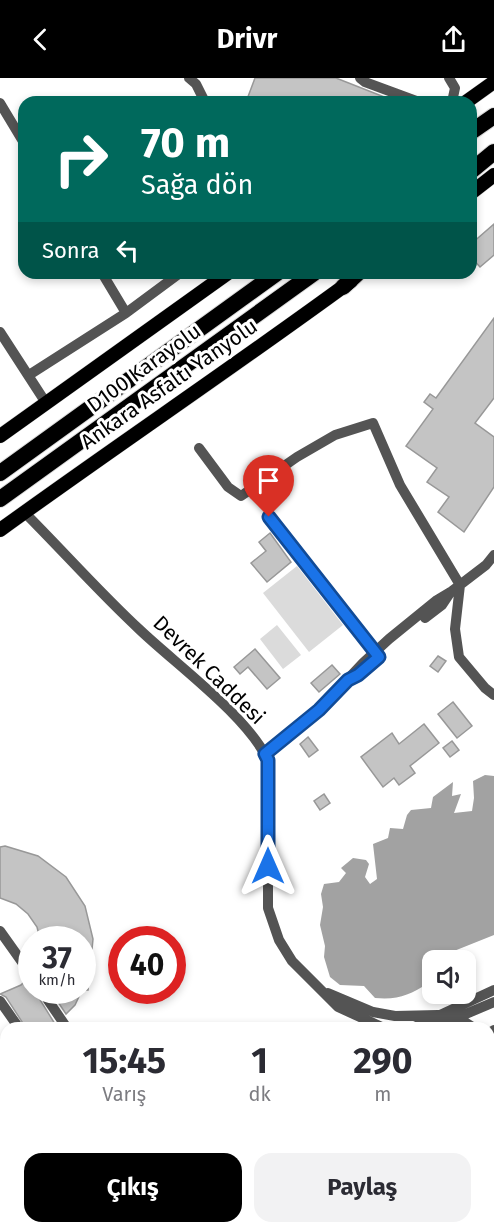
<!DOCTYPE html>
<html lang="tr">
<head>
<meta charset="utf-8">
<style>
	body { margin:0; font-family:"Fira Sans",sans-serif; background:#f2f2f3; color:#2b2b33; height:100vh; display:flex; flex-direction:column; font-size:22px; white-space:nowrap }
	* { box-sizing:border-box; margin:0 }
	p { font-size:20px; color:#7c7c81 }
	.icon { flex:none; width:33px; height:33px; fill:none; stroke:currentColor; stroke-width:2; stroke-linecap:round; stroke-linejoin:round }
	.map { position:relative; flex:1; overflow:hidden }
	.side { position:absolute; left:0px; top:944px; width:495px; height:212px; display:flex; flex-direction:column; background:#fff; border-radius:18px 18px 0 0; box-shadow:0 3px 9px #0003 }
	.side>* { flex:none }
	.banner { position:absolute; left:18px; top:18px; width:459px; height:183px; border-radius:18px; box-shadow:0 3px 9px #0003; background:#00695c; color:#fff; overflow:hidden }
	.fabs { position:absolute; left:422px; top:872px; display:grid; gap:12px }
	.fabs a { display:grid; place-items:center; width:54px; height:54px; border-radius:12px; background:#fff; box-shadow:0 3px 9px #0003; font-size:30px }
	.speed { position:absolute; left:18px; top:848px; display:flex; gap:12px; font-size:30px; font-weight:700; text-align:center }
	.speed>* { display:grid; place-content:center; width:78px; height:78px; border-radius:50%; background:#fff; box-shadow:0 3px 9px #0003; line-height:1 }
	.speed small { font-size:15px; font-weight:400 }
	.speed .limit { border:9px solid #d22; background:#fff; color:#111 }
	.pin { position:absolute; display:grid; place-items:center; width:51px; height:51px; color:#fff; margin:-62px -26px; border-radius:50% 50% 50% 0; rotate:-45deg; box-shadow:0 0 6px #0007 }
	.pin .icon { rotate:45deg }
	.me { position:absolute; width:66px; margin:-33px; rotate:0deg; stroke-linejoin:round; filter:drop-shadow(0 0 4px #0008) }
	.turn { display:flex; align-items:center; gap:21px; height:126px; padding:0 24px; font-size:27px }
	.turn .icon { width:78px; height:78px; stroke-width:2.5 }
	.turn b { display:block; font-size:42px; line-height:51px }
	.then { display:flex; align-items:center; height:57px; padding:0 24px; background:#0003; gap:12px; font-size:22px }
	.eta { display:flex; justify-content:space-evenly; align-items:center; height:102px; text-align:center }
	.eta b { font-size:36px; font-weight:700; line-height:42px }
	.action { display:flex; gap:12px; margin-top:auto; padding:12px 24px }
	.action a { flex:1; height:69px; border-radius:18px; background:#000; color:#fff; font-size:24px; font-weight:700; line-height:69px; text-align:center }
	.action a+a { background:#f2f2f3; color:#2b2b33 }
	header { display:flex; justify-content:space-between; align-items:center; height:78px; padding:0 24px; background:#000; color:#fff; font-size:27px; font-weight:700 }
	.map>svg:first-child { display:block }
	.green { fill:#dbdbdb }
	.water { fill:#a2a2a2 }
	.building { fill:#c4c4c4; stroke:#989898; stroke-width:1.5 }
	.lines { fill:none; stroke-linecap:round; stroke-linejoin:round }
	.major-casing { stroke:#dbdbdb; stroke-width:15 }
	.highway-casing { stroke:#dbdbdb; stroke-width:18 }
	.minor { stroke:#545454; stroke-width:10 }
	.major { stroke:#000; stroke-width:14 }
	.highway { stroke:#000; stroke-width:16 }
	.route-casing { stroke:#114b97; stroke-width:15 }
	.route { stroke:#1a73e8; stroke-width:10 }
	.labels { text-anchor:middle; stroke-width:6; stroke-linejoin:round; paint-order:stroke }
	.street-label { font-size:21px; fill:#000; stroke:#fff }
</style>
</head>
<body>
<header><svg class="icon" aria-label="back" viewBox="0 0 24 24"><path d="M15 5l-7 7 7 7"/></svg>Drivr<svg class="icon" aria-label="share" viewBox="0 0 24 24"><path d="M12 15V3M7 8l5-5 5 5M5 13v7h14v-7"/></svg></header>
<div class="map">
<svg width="494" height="1154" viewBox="0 0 494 1154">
	<rect width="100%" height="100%" fill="#fff"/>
	<path class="green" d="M297 488 343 547 309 574 263 515Z
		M277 547 301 577 283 591 260 561Z"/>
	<path class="water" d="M485 697 494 698V857L454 873 452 882H432V906L429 905C409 917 399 922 375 920L364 908 340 907 330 899 324 879 325 868 320 847 323 829 321 816 324 806 339 804 346 795 341 790 353 780 366 782 369 786 365 799 370 806 377 801 373 766 388 760 390 750 403 751 407 737 411 732 431 730 433 719 453 704 452 718 461 716 454 735 472 733 474 720 473 703Z"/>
	<path class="building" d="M255 0H336L397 24H246Z
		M494 146V177L480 189 471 179V166Z
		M494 240V320L475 345 494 359V409L464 454 438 434 449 419 427 404 437 390 406 368 433 331 424 324 430 316 436 320Z
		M270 455 291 484 267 504 251 485 266 473 259 464Z
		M255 571 280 600 267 611 248 589 240 596 234 589Z
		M438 578 446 583 438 594 430 588Z
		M332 587 340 596 319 614 311 605Z
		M453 624 472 648 457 660 438 636Z
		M424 646 439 665 410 688 415 695 399 707 394 700 383 709 361 679 392 655 399 666Z
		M308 659 318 672 309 679 300 666Z
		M452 663 459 672 450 679 443 670Z
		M324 716 330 725 320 732 314 723Z
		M5 768 38 778 66 799 85 828 93 861 88 912H82V861H40L37 849 28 836 16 826 0 820V769Z
		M26 902 32 905V912H34L55 946 52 950H26L6 919 0 916 21 907Z
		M50 912H82L75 927 66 936Z"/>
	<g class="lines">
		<g class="major-casing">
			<path id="major" d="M466 24 494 4
				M471 115 494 97
				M0 358 228 195
				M0 452C116 368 235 288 351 203"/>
		</g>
		<g class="highway-casing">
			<path id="highway" d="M471 54 494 38
				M471 93 494 74
				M343 209 358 195
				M0 395 277 195
				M0 421 314 195"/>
		</g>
		<path class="minor" d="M189 0 196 6 205 24
			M360 0 365 4 419 24
			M449 0 455 10 452 24
			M0 25 24 65
			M126 235 180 195
			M0 254 46 325
			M29 297 126 235 102 195
			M199 370 228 409 241 418 297 379 335 357 373 345 400 407 460 507 455 551 459 579 485 610 494 617
			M24 434C63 473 100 515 140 552 178 588 246 637 268 682V830L279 862 292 883 338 929 384 950
			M269 439 378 578
			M425 540 442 527 450 515
			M265 676 319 632 363 585 389 561 437 522 452 513 486 487 494 477
			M0 853 32 898
			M41 912 67 950
			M328 915 373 934 395 938 438 937
			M0 923 19 950
			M457 939 474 950
			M412 950 494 912
			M433 950 494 924
			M489 955 494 952
			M489 1005 494 1008
			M489 1040 494 1036
			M489 1112 494 1108
			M220 1149 225 1154
			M343 1149 346 1154
			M58 1154 65 1149
			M83 1154 90 1149
			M197 1154 204 1149
			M423 1154 431 1149"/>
		<use href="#major" class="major"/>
		<use href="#highway" class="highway"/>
	</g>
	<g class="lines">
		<g class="route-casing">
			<path id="route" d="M268 788V682L265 676 319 632 348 602 358 597 379 579 269 439"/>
		</g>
		<use href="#route" class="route"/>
	</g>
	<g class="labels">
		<g class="street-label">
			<text transform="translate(144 290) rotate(-36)" y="7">D100 Karayolu</text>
			<text transform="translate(169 306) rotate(-35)" y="7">Ankara Asfaltı Yanyolu</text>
			<text transform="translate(209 592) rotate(44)" y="7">Devrek Caddesi</text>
		</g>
	</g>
</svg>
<div class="fabs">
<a><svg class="icon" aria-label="sound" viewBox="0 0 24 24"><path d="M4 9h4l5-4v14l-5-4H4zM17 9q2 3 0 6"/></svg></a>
</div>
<div class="speed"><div>37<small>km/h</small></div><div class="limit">40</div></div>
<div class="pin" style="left:269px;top:439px;background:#d93025"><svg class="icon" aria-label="arrive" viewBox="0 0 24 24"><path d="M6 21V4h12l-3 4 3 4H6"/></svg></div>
<svg class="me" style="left:268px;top:788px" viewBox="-20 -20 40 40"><path d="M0-17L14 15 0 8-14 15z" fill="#1a73e8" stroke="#fff" stroke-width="4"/></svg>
<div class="banner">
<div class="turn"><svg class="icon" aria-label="right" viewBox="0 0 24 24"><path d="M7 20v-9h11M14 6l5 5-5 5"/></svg><div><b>70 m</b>Sağa dön</div></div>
<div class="then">Sonra<svg class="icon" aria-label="left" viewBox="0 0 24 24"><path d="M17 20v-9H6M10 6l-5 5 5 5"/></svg></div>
</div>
<section class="side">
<div class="eta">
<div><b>15:45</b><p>Varış</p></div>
<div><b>1</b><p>dk</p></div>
<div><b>290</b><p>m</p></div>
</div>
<div class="action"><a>Çıkış</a><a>Paylaş</a></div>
</section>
</div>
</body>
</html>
